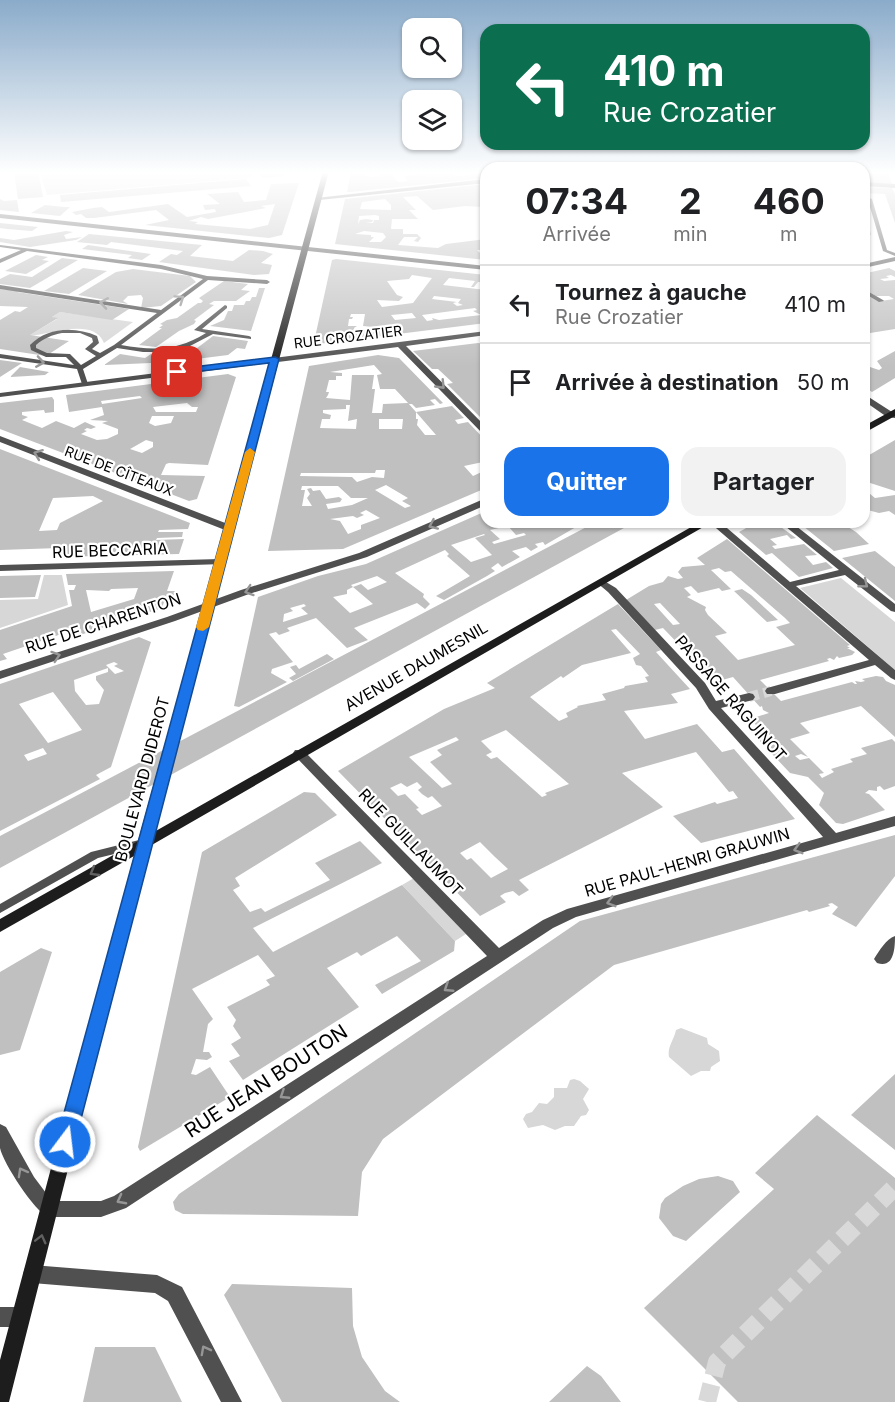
<!DOCTYPE html>
<html lang="fr">
<head>
<meta charset="utf-8">
<style>
	body { margin:0; font-family:Inter,sans-serif; background:#f2f2f2; color:#202124; height:100vh; display:flex; flex-direction:column; font-size:22px; white-space:nowrap }
	* { box-sizing:border-box; margin:0 }
	p { font-size:20px; color:#757577 }
	.icon { flex:none; width:33px; height:33px; fill:none; stroke:currentColor; stroke-width:2; stroke-linecap:round; stroke-linejoin:round }
	.map { position:relative; flex:1; overflow:hidden }
	.sheet { position:absolute; left:480px; top:162px; width:390px; height:366px; display:flex; flex-direction:column; background:#fff; border-radius:18px; box-shadow:0 2px 4px #0004 }
	.sheet>* { flex:none }
	.top-card { position:absolute; left:480px; top:24px; width:390px; height:126px; border-radius:18px; box-shadow:0 2px 4px #0004; background:#0b6e4f; color:#fff; overflow:hidden }
	.buttons { position:absolute; left:402px; top:18px; display:grid; gap:12px }
	.buttons a { display:grid; place-items:center; width:60px; height:60px; border-radius:12px; background:#fff; box-shadow:0 2px 4px #0004; font-size:30px }
	.pin { position:absolute; display:grid; place-items:center; width:51px; height:51px; color:#fff; margin:-26px; border-radius:12px; box-shadow:0 3px 9px #0006 }
	.me { position:absolute; width:66px; margin:-33px; rotate:15deg; stroke-linejoin:round; filter:drop-shadow(0 0 4px #0008) }
	.turn { display:flex; align-items:center; gap:21px; height:126px; padding:0 24px; font-size:27px }
	.turn .icon { width:78px; height:78px; stroke-width:2.5 }
	.turn b { display:block; font-size:42px; line-height:51px }
	.eta { display:flex; justify-content:space-evenly; align-items:center; height:102px; text-align:center }
	.eta b { font-size:36px; font-weight:700; line-height:42px }
	.primary-button { display:flex; gap:12px; margin-top:auto; padding:12px 24px }
	.primary-button a { flex:1; height:69px; border-radius:18px; background:#1a73e8; color:#fff; font-size:24px; font-weight:700; line-height:69px; text-align:center }
	.primary-button a+a { background:#f2f2f2; color:#202124 }
	ul { padding:0; list-style:none }
	li { display:flex; align-items:center; gap:18px; height:78px; padding:0 24px; border-top:2px solid #e0e0e0 }
	li div { flex:1 }
	li b { display:block; font-size:22px }
	li em { font-style:normal }
	.map>svg:first-child { display:block }
	.green { fill:#d7d7d7 }
	.building { fill:#c0c0c0; fill-rule:evenodd }
	.lines { fill:none; stroke-linecap:round; stroke-linejoin:round }
	.street-tunnel { stroke:#d9d9d9; stroke-width:10; stroke-dasharray:10 5; stroke-linecap:butt }
	.secondary-tunnel { stroke:#d9d9d9; stroke-width:18; stroke-dasharray:18 9; stroke-linecap:butt }
	.lane { fill:#505050; fill-rule:evenodd }
	.street { fill:#505050; fill-rule:evenodd }
	.secondary { fill:#1d1d1d; fill-rule:evenodd }
	.oneway { stroke:#969696 }
	.oneway2 { stroke:#616161 }
	.route { fill:#1a73e8; stroke:#114b97; stroke-width:1.5 }
	.slow { fill:#f59e0b }
	.labels { text-anchor:middle; stroke-width:4.5; stroke-linejoin:round; paint-order:stroke }
	.far-street-label { font-size:14px; fill:#000; stroke:#fff }
	.street-label { font-size:16px; fill:#000; stroke:#fff }
	.near-street-label { font-size:20px; fill:#000; stroke:#fff }
</style>
</head>
<body>
<div class="map">
<svg width="895" height="1402" viewBox="0 0 895 1402">
	<rect width="100%" height="100%" fill="#fff"/>
	<path class="green" d="M86 171H255L257 174 248 178 47 195 41 175Z
		M60 312 133 322 104 343C93 316 48 336 28 336L57 319 52 317Z
		M44 575H62L68 605 0 628V600L38 599Z
		M841 578 895 622V670L800 588Z
		M414 878 466 934 455 941 402 885Z
		M681 1028 707 1038 708 1044 719 1051 720 1061 711 1067 710 1071H701L691 1076 669 1057C667 1047 674 1040 676 1030Z
		M574 1079 580 1081 589 1089 583 1099 589 1110 586 1115 581 1116 574 1126H565L555 1130 543 1125 528 1128 523 1119 526 1114 532 1112 539 1103 547 1104 554 1097V1088H567L570 1080Z"/>
	<path class="building" d="M14 171H38L43 197 18 199Z
		M258 171H282L285 176 262 178Z
		M351 171H371L366 173 365 176 373 177 382 175 374 171H392L396 173 392 174 398 182 407 181 404 176 444 171 457 176 474 175 464 171H481L486 174V178L350 192H347Z
		M864 171H887L892 184 864 183Z
		M246 179 251 186 61 202 60 195Z
		M299 183 282 235 269 238 145 225 169 220 156 210 94 218H86L81 214 76 215 72 212 93 208 102 207 109 212 168 204 187 217 216 212 215 209 205 210 203 205 220 204 207 194 238 192 244 202 266 200 271 184ZM275 204 268 225 250 229 195 224 198 222 189 221 201 217 208 219 266 208 261 206Z
		M486 184V202L484 207 465 206 433 210 417 196 403 197 416 210H409L418 219H392L391 229H403V234H417L421 238 418 242 414 241 418 237H404L398 245 438 248 446 244 486 239V250H477L481 254H486V260L335 244 345 199ZM385 199 391 205V210L360 209 362 202ZM359 216 375 215 379 216V220H374L373 223H366L372 222 373 220 366 219 360 220 358 224ZM364 231 383 233 386 237 381 242H369L374 237H371V235L355 234Z
		M864 187 892 188 895 194V223L885 194 864 193Z
		M0 199 4 201 17 200 19 212 0 210Z
		M45 205 64 207H70L60 216 31 213Z
		M864 216H867L871 235H864Z
		M0 223 38 227 32 231 7 229 0 228Z
		M66 231 73 232 64 235 66 239 82 237 76 240 30 247 0 242V238L14 240Z
		M89 234 202 245 190 256 233 261 249 250 263 251 273 254 261 263 272 265 269 274 254 275 159 262 171 254 177 255 183 251 111 242 107 245 77 242Z
		M88 245 151 254 142 260 128 258 132 255 82 249Z
		M36 255 48 257 42 260 49 261 26 274 5 271Z
		M62 258 78 260 30 288 0 284V279L10 274 32 277Z
		M336 259 486 275V282H478L474 287H471L475 281 449 278 443 285 486 290V297H482L486 298V307L482 308 486 312V323L318 344 314 342 332 260ZM412 275 432 278 413 303 382 307 379 303 377 300 399 301 403 297 397 295 387 281 409 279ZM434 296 461 299 458 303 463 305 457 306 453 303 457 302 432 299ZM475 308 477 310 473 311 481 315 439 320 432 318 433 320 427 321 422 315ZM412 313 416 318 395 320 391 315ZM351 314H365L363 326 374 327 376 329 355 331 354 328 357 326H348L349 319H352L353 317H350Z
		M83 268 107 271 69 294 44 291Z
		M889 268 895 271V277L891 275 886 276 889 278 880 279 884 281 895 280V329L864 334V292L881 301 894 299 889 296H876L864 289V277L871 275 867 273Z
		M133 269 190 276 196 282 161 306 141 308 143 298 141 295 128 296 123 301 128 304 78 295 116 272Z
		M224 281 248 284 241 290 250 291 236 301H214L209 304 214 305 194 320 196 321 194 324 179 331 156 347 139 345 162 328H159L163 325 160 324 167 320 177 318 198 303H201L203 301 199 298Z
		M259 288H265L251 331 210 326 224 320 228 311H232L234 305H244L246 301H250L252 297H256Z
		M0 289 19 291 17 292 129 309 112 320 60 312 52 317 58 318 30 335 69 341 46 356 0 349V320L15 311 20 312 28 307 0 306Z
		M213 336 248 341 245 349 237 348 228 355 180 361Z
		M478 343 486 344V423L447 384 453 383 438 369H432L413 351Z
		M895 351V378L872 392 864 387V365L879 370 882 368 877 361Z
		M120 354 145 358 151 354 161 356 151 363 104 365Z
		M378 355 399 358 443 403 440 404 435 399 430 400 435 405 416 408 412 404H409L395 389H380L377 375 382 374 374 365 330 372 342 373V376H336V380H329L326 392H329L328 395 326 398 350 400 352 375H374L372 389H375L372 413H382L383 404 408 403 416 412V419H418L417 425 425 435H436L416 412 452 406 464 418 455 420 458 424 468 422 486 441V465L483 462 464 466 473 476 486 470V488L343 549 268 551 309 366ZM346 405H350L348 421 357 419 356 429 320 428 322 419H330L331 415 323 413V410L346 409ZM379 419H403L402 429H379ZM376 470H385L384 478 372 477 357 482 352 477 300 476 301 473H375ZM386 485 408 498 402 501 411 506 405 508 375 490ZM302 486H338L351 498H368L352 505 328 509 326 504 340 502 342 499 339 497 326 499 320 490 313 491 311 488 307 489 310 494 307 498 312 506H302L305 490H301ZM366 510 380 518 361 525V529L348 534 340 521 330 519 353 516 357 518 364 515 360 513Z
		M0 360 22 363 0 377Z
		M20 367 49 372 45 375 10 377Z
		M228 374 236 377 208 465 169 463 166 464 161 475 205 476 197 499 189 501 0 429V403L52 397 54 400V412L45 413 44 410 22 412V415L28 417 22 420 42 428 56 421 74 428 85 422 96 427 91 429 87 428 84 430 87 431 81 434 97 440 107 439 118 434V429L102 423 108 421 90 420 104 415 102 407 69 412 66 395ZM140 396 142 398 102 404 101 401ZM187 403 192 407H198L196 412H156L153 407ZM152 416H174L171 423 155 426 149 423ZM146 440 153 442V447L142 453 130 449Z
		M895 440V491L864 481V458Z
		M0 449 190 523 188 529 159 530 158 532H183L182 537 157 538 156 540 184 539 179 554 56 557 59 548 0 550ZM93 496 103 501 60 523 57 530 39 531 53 498Z
		M864 489 875 498 895 495V515L889 511 879 513 864 509Z
		M486 511V522H575L577 524 575 525 576 527 545 545 543 542 535 544 538 547 531 551 526 547 512 551 520 557 502 567 498 563 491 568 495 571 487 576 444 600 436 596 470 576 447 556 449 554 445 550 395 573 424 594 423 597 430 604 425 609 417 603 354 628 368 640 347 648 316 618 287 628 290 631 279 635 276 632 269 634 293 662 272 669 271 673 287 682 239 707 234 706 258 597 318 576 366 564ZM508 526 516 535 524 533 526 535 494 544 492 542 500 539 490 530ZM484 534 485 535 475 538 492 555 471 562 451 545ZM377 576 387 582 368 590 361 584 353 587 351 585ZM353 587 373 604 350 613 333 597 347 594V590ZM304 604 306 606 301 608 308 614 283 622 284 614 293 611 290 608Z
		M596 522H635L0 868V836Z
		M757 522H774L796 538 791 539 787 535 770 539 777 545 772 546 775 549 804 544 817 555 805 556 813 565 826 562 833 568 799 577 772 553 766 555 739 532Z
		M798 522H840L856 532 869 544 834 551Z
		M727 539 850 645 847 646 850 648H847L855 652 852 655 839 658 837 656 834 660 830 658 827 659 829 661 760 680 781 701 852 682 855 684H857L855 681 861 682 865 681 862 679 876 676 883 677 886 681 895 685V737L861 706 800 723 810 733 790 739 808 757 801 754 795 756 800 760 809 758 824 773 819 774 822 778 834 772 831 769 853 762 850 759 867 754 861 748 892 739 895 742V786L884 790 880 786 877 787V791L869 790 865 793 869 794 885 810 843 824 836 823 819 805 824 793 808 777 790 773 757 738 766 735 750 719 769 713 763 710 762 706 760 707 733 677 715 682 663 628 655 630 626 600 649 586 663 582 668 576 678 579 683 578 678 572 682 567 705 565 697 558ZM719 568 725 572 731 571 785 618 790 623 776 627 795 645 738 660 715 636 727 633 708 615 705 610 706 607 687 597 691 595 684 588 691 586 698 593 719 588 722 591 731 589 711 570ZM660 603 680 624 673 625 654 604Z
		M875 551 895 567V601L842 558Z
		M174 571 167 591H175L172 602H164L162 608 77 636 76 629 3 654 7 659 0 661V630L72 606 69 590H74L76 585H68L66 574ZM138 588 134 599 91 612 86 590 109 591 111 589Z
		M41 575 35 597 0 598V576Z
		M742 589 751 595 778 620 767 622 734 591Z
		M618 604 661 650 656 652 690 689 671 694 678 703 624 711 645 739 697 724 722 752 734 749 795 819 701 843 673 816 715 802 717 804 738 798 733 791 729 792 696 752 622 773 663 807 519 880 529 890 519 896 513 891 505 893 500 896 506 902 480 916 338 771 444 709 495 688 487 683ZM616 629 640 654 633 658 636 665 641 666 649 676 645 677 648 682 625 686 624 688 602 694 606 700 577 706 578 707 566 713 568 717 559 721 530 697 561 676 563 678 582 665 631 653 611 630ZM506 730 569 784 545 793 547 795 542 797 497 757 491 759 486 755 492 752 481 741ZM456 737 459 740 437 750 442 755 430 762 452 784 442 788 409 757ZM417 782 422 787 418 790 422 794 428 798 432 796 442 806 422 815 416 809 419 808 405 794 398 796 390 788 401 783 407 787ZM480 842 495 857 508 869 491 878 471 858 467 860 460 853Z
		M139 637 151 642 111 767 96 775 100 779 0 831V684ZM114 662 118 664 114 666 124 671 115 674 106 665ZM108 668V672L96 676V680L104 690 99 704 86 705 75 691 74 680ZM53 692 82 730 48 743 19 704ZM43 748 47 754 28 761 24 755Z
		M327 654 334 659 293 681 289 678 296 674 290 667 296 665 299 669Z
		M304 792 315 793 337 815 235 878 240 886 233 890 250 912 261 908 265 912 330 880 315 863 360 841 382 863 253 928 273 952 402 885 455 941 454 951 382 994 375 985 421 961 397 936 361 956 357 952 327 968 359 1007 243 1080 229 1061 240 1056 231 1044 241 1038 233 1026 236 1020 227 1007 270 985 266 980 275 976 258 955 192 989 213 1019 208 1024 203 1052H209L212 1057 207 1060 196 1059 191 1074 196 1075 210 1067 230 1097 140 1151 138 1147 202 852Z
		M895 835V876L856 927 832 914 838 907 832 903 828 904 830 906 809 912 807 910 614 965 383 1139 362 1172 358 1216 183 1214 175 1210 173 1202 179 1194 580 921Z
		M41 948 52 952 20 1050 0 1055V972Z
		M895 1074V1150L851 1115Z
		M817 1115 895 1178V1402H738L644 1308 774 1189 755 1173Z
		M718 1176 733 1181 740 1192 686 1241 673 1236 659 1218 661 1204 665 1198 683 1186 699 1179Z
		M232 1284 352 1288 353 1326 362 1357 385 1391 400 1402H282L224 1295Z
		M95 1347H155L182 1402H83Z
		M587 1366 601 1376 621 1402H549Z"/>
	<g class="lines">
		<path class="street-tunnel" d="M629 522 633 523
			M749 697 771 691"/>
		<path class="secondary-tunnel" d="M707 1402 717 1362 895 1187"/>
		<path class="lane" d="M864 196 872 199 887 250 895 253V256L883 251 868 200 864 198Z
			M0 245 161 265 207 276 267 280 270 282 267 284 208 280 121 345C154 351 177 351 206 333L194 330 225 305 227 306V308L202 329 249 336 251 337V339L213 334 190 346 166 352H143L117 348 83 369 88 384 85 386 82 384 77 369 0 358V354L74 365 66 357H46L31 350 30 345C47 327 75 326 97 336L99 343 92 349 100 353 114 345 157 313 0 289V285L161 310 203 279 161 269 27 251 0 263V259L21 250 0 247ZM62 333H80L92 338 93 342 85 349 96 356 81 365 70 354 47 353 36 348V345C44 338 52 335 62 333Z
			M864 289 883 300 884 301 879 302 864 293Z
			M139 840 143 841 144 844 143 847 98 858 0 913V904L91 852Z"/>
		<path class="street" d="M486 179V183L319 200 316 198Z
			M864 182 895 184V188L864 186Z
			M0 214 486 266V270L0 218Z
			M895 257V261L864 268V264Z
			M486 331V335L406 346 486 427V435L483 434 398 347 0 397V393Z
			M864 394 892 412H895V418L887 417 864 401Z
			M0 436 233 526 234 528 233 530H225L0 442Z
			M486 498V505L367 557 249 594 175 621 0 679V671L167 617 241 590 359 553Z
			M578 522H595L586 527Z
			M709 522H720L790 582 839 570 780 522H791L895 604V612L891 611 845 575 796 586 895 670V680L891 678 875 665 775 694H767L765 691 767 688 869 660Z
			M220 559 225 562 224 564 0 571V565Z
			M601 579 616 588 705 683 716 701 749 693 753 694 755 697 753 700 721 708 836 833 895 816V826L576 917 553 928 126 1208 101 1217H48C35 1212 3 1163 0 1148 0 1141 0 1132 0 1124L6 1127 34 1177 52 1201H101L114 1196 487 956 295 756 293 753 295 750H303L499 948 543 920 567 909 823 837 709 709 696 688 608 592 596 582Z
			M895 936C895 948 894 969 877 963L874 959C879 951 886 939 895 936Z
			M32 1265 157 1275 182 1287 242 1402H221L168 1301 155 1293 32 1283 25 1280 23 1274 25 1268Z
			M0 1307H20L27 1310 30 1317 27 1324 20 1327H0Z"/>
		<path class="secondary" d="M323 171H329L154 832 700 522H712L150 846 10 1398 9 1402H0V1360L134 856 0 932V919L138 841Z
			M895 409V416L864 433V426Z"/>
	</g>
	<defs><path id="oneway-chevron" d="M-2-3.5L2.5 0L-2 3.5" fill="none" stroke-width="1.6" stroke-linecap="round" stroke-linejoin="round" transform="scale(1.5)"/></defs>
	<g class="oneway">
		<use href="#oneway-chevron" transform="translate(180 299) rotate(-35)"/>
		<use href="#oneway-chevron" transform="translate(104 303) rotate(-171)"/>
		<use href="#oneway-chevron" transform="translate(40 362) rotate(9)"/>
		<use href="#oneway-chevron" transform="translate(441 385) rotate(46)"/>
		<use href="#oneway-chevron" transform="translate(38 454) rotate(-159)"/>
		<use href="#oneway-chevron" transform="translate(433 525) rotate(156)"/>
		<use href="#oneway-chevron" transform="translate(864 584) rotate(39)"/>
		<use href="#oneway-chevron" transform="translate(249 591) rotate(162)"/>
		<use href="#oneway-chevron" transform="translate(56 656) rotate(-18)"/>
		<use href="#oneway-chevron" transform="translate(798 849) rotate(164)"/>
		<use href="#oneway-chevron" transform="translate(611 902) rotate(164)"/>
		<use href="#oneway-chevron" transform="translate(448 988) rotate(147)"/>
		<use href="#oneway-chevron" transform="translate(284 1095) rotate(147)"/>
		<use href="#oneway-chevron" transform="translate(22 1172) rotate(-119)"/>
		<use href="#oneway-chevron" transform="translate(121 1200) rotate(152)"/>
		<use href="#oneway-chevron" transform="translate(205 1350) rotate(-118)"/>
	</g>
	<g class="oneway2">
		<use href="#oneway-chevron" transform="translate(94 872) rotate(150)"/>
		<use href="#oneway-chevron" transform="translate(41 1239) rotate(-76)"/>
	</g>
	<linearGradient id="sky" x2="0" y2="1"><stop stop-color="#8aabca"/><stop offset="0.47" stop-color="#fff"/><stop offset="1" stop-color="#fff" stop-opacity="0"/></linearGradient>
	<rect width="895" height="367" fill="url(#sky)"/>
	<path class="route" d="M275 357 279 359 75 1142 72 1148 65 1150 58 1148 56 1142 269 363 177 374 173 372 177 369Z"/>
	<path class="slow" d="M250 448 255 452 209 627 203 631 198 630 196 627 245 452Z"/>
	<g class="labels">
		<g class="far-street-label">
			<text transform="translate(348 337) rotate(-7)" y="5">RUE CROZATIER</text>
			<text transform="translate(119 471) rotate(21)" y="5">RUE DE CÎTEAUX</text>
		</g>
		<g class="street-label">
			<text transform="translate(110 550) rotate(-2)" y="6">RUE BECCARIA</text>
			<text transform="translate(103 623) rotate(-18)" y="6">RUE DE CHARENTON</text>
			<text transform="translate(416 666) rotate(-30)" y="6">AVENUE DAUMESNIL</text>
			<text transform="translate(731 698) rotate(49)" y="6">PASSAGE RAGUINOT</text>
			<text transform="translate(142 779) rotate(-75)" y="6">BOULEVARD DIDEROT</text>
			<text transform="translate(411 842) rotate(46)" y="6">RUE GUILLAUMOT</text>
			<text transform="translate(687 862) rotate(-16)" y="6">RUE PAUL-HENRI GRAUWIN</text>
		</g>
		<g class="near-street-label">
			<text transform="translate(266 1081) rotate(-33)" y="7">RUE JEAN BOUTON</text>
		</g>
	</g>
</svg>
<div class="buttons">
<a><svg class="icon" aria-label="search" viewBox="0 0 24 24"><circle cx="10" cy="10" r="6"/><path d="M15 15l6 6"/></svg></a>
<a><svg class="icon" aria-label="layers" viewBox="0 0 24 24"><path d="M12 4l9 5-9 5-9-5zM3 14l9 5 9-5"/></svg></a>
</div>
<div class="pin" style="left:177px;top:372px;background:#d93025"><svg class="icon" aria-label="arrive" viewBox="0 0 24 24"><path d="M6 21V4h12l-3 4 3 4H6"/></svg></div>
<svg class="me" style="left:65px;top:1142px" viewBox="-20 -20 40 40"><circle r="17" fill="#1a73e8" stroke="#fff" stroke-width="3"/><path d="M0-11L8 9 0 5-8 9z" fill="#fff"/></svg>
<div class="top-card">
<div class="turn"><svg class="icon" aria-label="left" viewBox="0 0 24 24"><path d="M17 20v-9H6M10 6l-5 5 5 5"/></svg><div><b>410 m</b>Rue Crozatier</div></div>
</div>
<section class="sheet">
<div class="eta">
<div><b>07:34</b><p>Arrivée</p></div>
<div><b>2</b><p>min</p></div>
<div><b>460</b><p>m</p></div>
</div>
<ul>
<li><svg class="icon" aria-label="left" viewBox="0 0 24 24"><path d="M17 20v-9H6M10 6l-5 5 5 5"/></svg><div><b>Tournez à gauche</b><p>Rue Crozatier</p></div><em>410 m</em></li>
<li><svg class="icon" aria-label="arrive" viewBox="0 0 24 24"><path d="M6 21V4h12l-3 4 3 4H6"/></svg><div><b>Arrivée à destination</b></div><em>50 m</em></li>
</ul>
<div class="primary-button"><a>Quitter</a><a>Partager</a></div>
</section>
</div>
</body>
</html>
